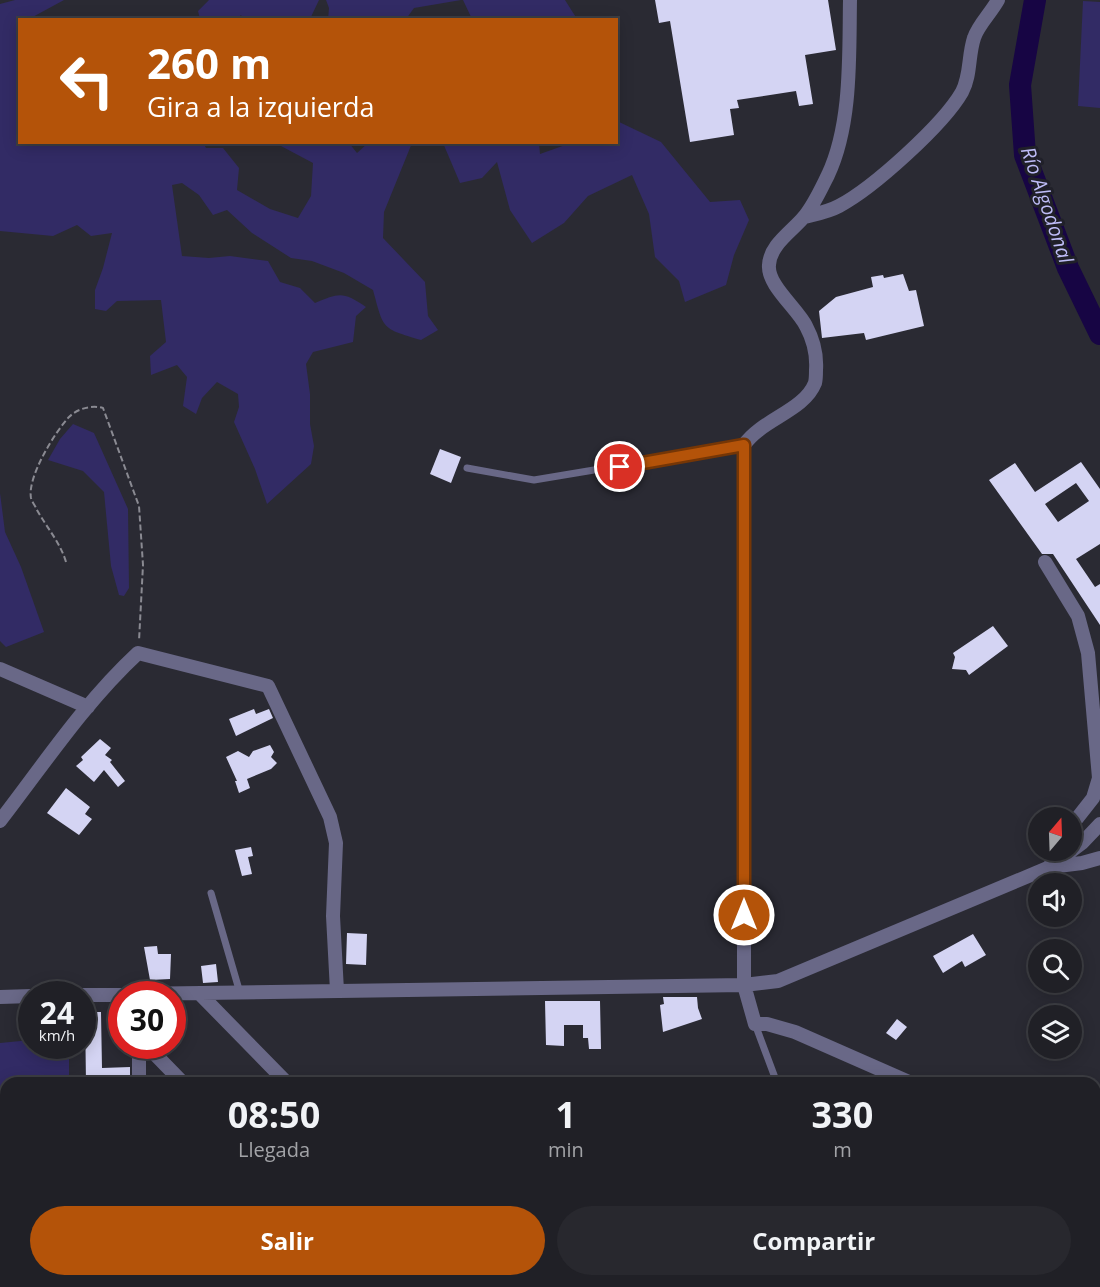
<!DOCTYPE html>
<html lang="es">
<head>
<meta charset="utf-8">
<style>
	body { margin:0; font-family:"Open Sans",sans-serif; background:#28282e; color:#f1f3f6; height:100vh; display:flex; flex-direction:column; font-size:22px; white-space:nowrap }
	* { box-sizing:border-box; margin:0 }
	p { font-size:20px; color:#a2a3a7 }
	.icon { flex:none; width:33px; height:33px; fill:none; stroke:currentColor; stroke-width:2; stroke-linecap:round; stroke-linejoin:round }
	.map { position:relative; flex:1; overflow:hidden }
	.panel { position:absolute; left:0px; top:1077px; width:1101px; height:210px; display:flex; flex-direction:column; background:#202026; border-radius:18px 18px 0 0; box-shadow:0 3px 15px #0003,0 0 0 2px #3d3e43 }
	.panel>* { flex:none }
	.top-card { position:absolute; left:18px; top:18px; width:600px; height:126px; border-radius:0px; box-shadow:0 3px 15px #0003,0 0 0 2px #3d3e43; background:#b45309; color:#fff; overflow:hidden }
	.needle { width:39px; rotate:19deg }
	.fabs { position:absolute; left:1028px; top:807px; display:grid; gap:12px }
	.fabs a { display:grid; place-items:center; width:54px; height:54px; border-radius:50%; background:#202026; box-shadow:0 3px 15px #0003,0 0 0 2px #3d3e43; font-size:30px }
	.speed { position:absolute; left:18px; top:981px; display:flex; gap:12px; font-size:30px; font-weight:700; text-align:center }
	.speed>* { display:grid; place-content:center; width:78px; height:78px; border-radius:50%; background:#202026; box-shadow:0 3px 15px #0003,0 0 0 2px #3d3e43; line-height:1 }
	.speed small { font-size:15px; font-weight:400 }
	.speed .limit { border:9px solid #d22; background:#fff; color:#111 }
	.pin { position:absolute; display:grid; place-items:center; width:51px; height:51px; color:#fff; margin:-26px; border:3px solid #fff; border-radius:50%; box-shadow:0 2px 6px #0007 }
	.me { position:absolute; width:66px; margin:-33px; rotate:0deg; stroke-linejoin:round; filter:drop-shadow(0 0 4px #0008) }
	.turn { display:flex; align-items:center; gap:21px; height:126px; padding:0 30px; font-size:27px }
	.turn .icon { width:78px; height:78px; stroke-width:2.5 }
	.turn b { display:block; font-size:42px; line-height:51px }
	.eta { display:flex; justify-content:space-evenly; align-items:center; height:102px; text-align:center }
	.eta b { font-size:36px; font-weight:700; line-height:42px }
	.action { display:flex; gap:12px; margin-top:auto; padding:12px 30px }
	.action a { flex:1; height:69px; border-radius:36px; background:#b45309; color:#fff; font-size:24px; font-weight:700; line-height:69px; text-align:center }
	.action a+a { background:#28282e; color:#f1f3f6 }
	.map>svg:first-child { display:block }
	.green { fill:#322b65 }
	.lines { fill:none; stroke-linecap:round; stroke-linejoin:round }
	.river { stroke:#170544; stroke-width:22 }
	.building { fill:#d4d4f3; fill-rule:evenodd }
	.path { stroke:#8a8a92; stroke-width:2; stroke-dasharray:6 3; stroke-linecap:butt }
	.lane { stroke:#696887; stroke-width:7 }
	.street { stroke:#696887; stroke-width:14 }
	.route-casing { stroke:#753606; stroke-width:15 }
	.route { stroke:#b45309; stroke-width:10 }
	.labels { text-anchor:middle; stroke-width:6; stroke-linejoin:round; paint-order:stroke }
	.water-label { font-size:20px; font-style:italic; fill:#bebcf7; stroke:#202029 }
</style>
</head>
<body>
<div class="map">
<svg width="1100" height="1287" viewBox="0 0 1100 1287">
	<rect width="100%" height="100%" fill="#2a2a33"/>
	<path class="green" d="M15 0H64L29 19 20 20V142H203L206 148H223L239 168 237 190 270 209 298 218 311 196 313 163 281 146 279 143H349L357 153 368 143H412L384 212 383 238 425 282 428 316 438 330 421 340C381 328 384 330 373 290L344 273 312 261 291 258 252 233 227 210 213 215 199 195 182 183 172 185 182 256 209 258 230 256 268 261 280 282 300 288 315 303C339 293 343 291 366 307L356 316 353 342 313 352 306 364 310 394V424L314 446 311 464 267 504 255 469 234 422 239 407 238 394 217 382 202 398 196 414 183 406 187 377 177 365 151 375 150 356 166 342 161 300 117 301 106 311 95 309V290L103 268 112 233 91 236 77 225 53 236 0 231V4Z
		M209 0H319L310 19H243L241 15 237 19H200L198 11Z
		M326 0H461L414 8 406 19 328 20 329 8Z
		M463 0H565L577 19H472Z
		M1083 1 1100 2V108L1078 106Z
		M617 121 661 142 710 202 740 200 749 220 734 255 726 285 685 302 679 281 655 257 649 214 632 175 588 196 564 223 532 243 510 210 497 162 482 178 460 183 443 143H539L540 154 571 143 616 142Z
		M73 424 94 433 128 509 129 588 124 596 119 595 111 566 104 492 83 471 48 460 60 439Z
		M0 493 5 532 21 567 44 632 6 647 0 641Z
		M31 1040 32 1046H69V1083H6V1139L0 1142V1043Z
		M483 1281H594L588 1287H487Z"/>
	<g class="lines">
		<path class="river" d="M1035 0 1020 85 1025 155 1068 268 1100 334
			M1077 1287 1100 1282"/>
	</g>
	<path class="building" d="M655 0H828L836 50 805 55 813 104 799 106 796 91 737 100 739 108 730 109 734 135 690 142 670 21 659 23Z
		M903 274 909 291 916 290 924 326 866 340 864 333 822 338 819 311 836 297 873 287 871 277 883 275 884 278Z
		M440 449 461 457 451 483 430 474Z
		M1081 462 1100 489V544L1076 559 1095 587 1100 584V625L1053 554H1042L989 480 1015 463 1035 492ZM1076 483 1089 501 1058 522 1045 504Z
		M993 626 1008 646 969 675 966 670 952 669 955 657 953 653Z
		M254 709 256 714 269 709 273 718 236 736 229 719Z
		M100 739 111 748 105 755 112 760 110 762 125 781 118 787 104 770 94 782 76 766 83 760 81 757Z
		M270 745 274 752 271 757 277 763 271 769 247 779 250 788 239 793 235 781H237L226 757 238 751 249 757 253 751Z
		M66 788 90 807 85 814 92 819 79 835 47 813Z
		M251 847 253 856 248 857 252 874 242 876 235 850Z
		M347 933 367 934 366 965 346 964Z
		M973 934 986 955 965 967 962 961 943 973 933 956Z
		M157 946 158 954H171L170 979 150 980 144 947Z
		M216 964 218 982 203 983 201 966Z
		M663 997H697L698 1008 702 1019 663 1032 660 1005 664 1004Z
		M545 1001H600L601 1049H589L588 1038H583V1025H564V1046L546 1045Z
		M85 1012H101L102 1068 130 1067V1083H86Z
		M897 1019 907 1027 896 1040 886 1033Z"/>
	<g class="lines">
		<path class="path" d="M66 562C60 542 47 528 37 510 36 507 32 502 31 498 27 477 55 432 69 417 78 408 92 405 103 408L139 506 143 565 139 641"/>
		<path class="lane" d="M467 468 534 480 744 445
			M211 893 240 993
			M755 1024 777 1083
			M88 1281 98 1287
			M251 1281 254 1287"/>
		<path class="street" d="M850 0C849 55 852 124 828 175 821 189 813 207 803 218 791 232 770 245 769 265 767 285 797 308 806 326 813 339 817 355 816 370 816 374 816 379 815 383 804 411 762 419 744 445V985L755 1024H767L795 1032 911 1083
			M804 217C816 214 828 212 839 206 873 188 943 125 962 92 971 75 968 56 974 38 978 25 991 13 998 0
			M1045 562 1078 616 1088 653 1099 778 1093 798 1071 826
			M0 669 88 707
			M0 821C44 764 85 702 138 653L268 686 330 817 336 843 333 916 337 991
			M1055 850 1050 867 1082 863 1100 858
			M199 993 287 1083
			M129 994 744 985 778 981 1050 867 1082 843 1100 824
			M82 995H122
			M0 997 32 996
			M139 1046V1083
			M147 1046 183 1083
			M0 1207 6 1205
			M330 1281 333 1287
			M474 1281 479 1287
			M78 1287 83 1281"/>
	</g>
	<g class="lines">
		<g class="route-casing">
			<path id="route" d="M620 467 744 445V915"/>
		</g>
		<use href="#route" class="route"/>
	</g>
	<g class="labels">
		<g class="water-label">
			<text transform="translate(1047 205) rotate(71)" y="7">Río Algodonal</text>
		</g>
	</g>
</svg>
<div class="fabs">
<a><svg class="needle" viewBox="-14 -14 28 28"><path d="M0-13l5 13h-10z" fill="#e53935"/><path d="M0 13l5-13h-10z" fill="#a2a3a7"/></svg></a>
<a><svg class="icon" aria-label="sound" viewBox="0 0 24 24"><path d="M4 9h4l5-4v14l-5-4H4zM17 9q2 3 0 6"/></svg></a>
<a><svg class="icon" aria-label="search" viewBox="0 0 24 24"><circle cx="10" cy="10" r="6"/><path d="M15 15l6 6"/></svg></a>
<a><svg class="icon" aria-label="layers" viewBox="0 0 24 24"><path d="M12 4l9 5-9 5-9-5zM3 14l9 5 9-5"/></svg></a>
</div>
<div class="speed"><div>24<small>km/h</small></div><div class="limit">30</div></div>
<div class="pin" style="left:620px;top:467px;background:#d93025"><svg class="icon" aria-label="arrive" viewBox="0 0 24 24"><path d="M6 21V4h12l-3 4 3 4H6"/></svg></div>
<svg class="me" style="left:744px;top:915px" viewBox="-20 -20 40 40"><circle r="17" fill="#b45309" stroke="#fff" stroke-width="3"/><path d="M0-11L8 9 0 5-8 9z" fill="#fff"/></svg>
<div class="top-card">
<div class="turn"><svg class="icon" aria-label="left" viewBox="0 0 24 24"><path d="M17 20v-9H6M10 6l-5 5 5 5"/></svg><div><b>260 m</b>Gira a la izquierda</div></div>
</div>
<section class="panel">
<div class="eta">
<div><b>08:50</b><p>Llegada</p></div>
<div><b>1</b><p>min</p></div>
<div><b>330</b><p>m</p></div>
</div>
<div class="action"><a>Salir</a><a>Compartir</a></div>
</section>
</div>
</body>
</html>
